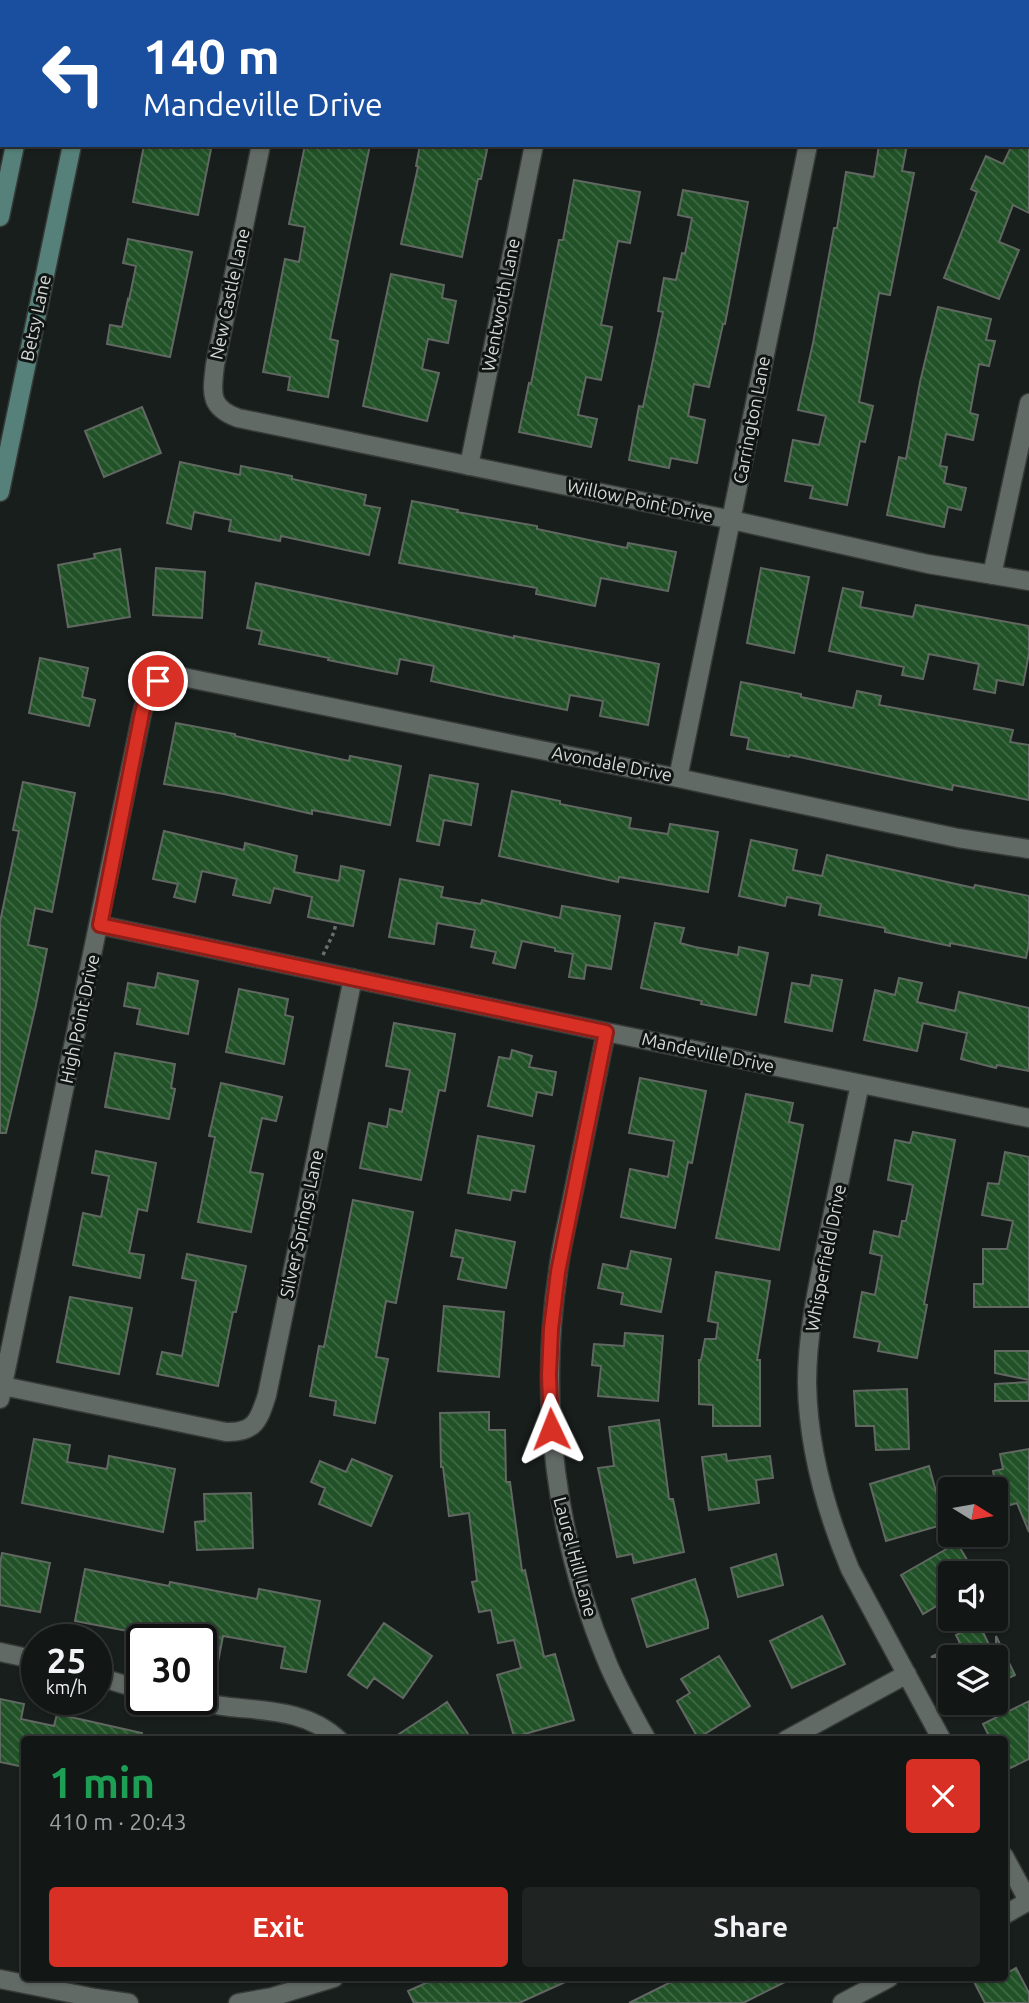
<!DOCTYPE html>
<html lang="en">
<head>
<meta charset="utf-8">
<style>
	body { margin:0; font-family:Ubuntu,sans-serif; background:#1f2322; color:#f1f3f6; height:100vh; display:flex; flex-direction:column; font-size:26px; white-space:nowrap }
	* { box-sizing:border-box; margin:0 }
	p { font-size:23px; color:#9c9fa0 }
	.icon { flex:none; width:38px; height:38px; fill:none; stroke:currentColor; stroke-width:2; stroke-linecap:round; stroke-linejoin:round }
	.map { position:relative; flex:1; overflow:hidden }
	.drawer { position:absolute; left:21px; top:1736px; width:987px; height:245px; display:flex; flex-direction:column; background:#121615; border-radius:7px; box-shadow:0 2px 5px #0004,0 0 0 2px #313534 }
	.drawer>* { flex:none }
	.hud { position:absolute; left:0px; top:0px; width:1029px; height:147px; box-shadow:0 2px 5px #0004,0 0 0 2px #313534; background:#1a4fa0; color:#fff; overflow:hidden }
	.needle { width:46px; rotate:101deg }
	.fabs { position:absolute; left:938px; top:1477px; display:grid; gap:14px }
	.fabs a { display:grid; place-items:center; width:70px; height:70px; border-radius:7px; background:#121615; box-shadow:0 2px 5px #0004,0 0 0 2px #313534; font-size:35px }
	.speed { position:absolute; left:21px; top:1624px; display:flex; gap:14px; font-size:35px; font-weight:700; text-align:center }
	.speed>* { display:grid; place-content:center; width:91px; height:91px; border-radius:50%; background:#121615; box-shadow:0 2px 5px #0004,0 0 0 2px #313534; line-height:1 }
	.speed small { font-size:18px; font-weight:400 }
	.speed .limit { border:4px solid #111; border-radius:10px; background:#fff; color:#111 }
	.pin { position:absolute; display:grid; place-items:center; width:60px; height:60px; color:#fff; margin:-30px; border:4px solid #fff; border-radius:50%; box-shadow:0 2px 7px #0007 }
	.me { position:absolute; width:77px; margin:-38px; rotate:358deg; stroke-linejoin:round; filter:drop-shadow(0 0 5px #0008) }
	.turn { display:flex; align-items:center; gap:24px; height:147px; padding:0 28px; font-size:32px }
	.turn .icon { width:91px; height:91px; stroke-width:2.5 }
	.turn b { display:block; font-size:49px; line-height:60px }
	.round { display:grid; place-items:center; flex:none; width:74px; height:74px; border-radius:7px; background:#1f2322 }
	.overview { display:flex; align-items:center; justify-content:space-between; height:119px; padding:0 28px }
	h1 { font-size:42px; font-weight:700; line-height:52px; color:#1e9e55 }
	.action { display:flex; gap:14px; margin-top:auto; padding:14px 28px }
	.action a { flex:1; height:80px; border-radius:7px; background:#d93025; color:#fff; font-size:28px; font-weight:700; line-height:80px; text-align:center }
	.action a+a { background:#1f2322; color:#f1f3f6 }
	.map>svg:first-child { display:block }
	.building { fill:url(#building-back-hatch); stroke:#616761; stroke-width:2 }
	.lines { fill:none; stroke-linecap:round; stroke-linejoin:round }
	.street-casing { stroke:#363a38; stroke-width:21 }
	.secondary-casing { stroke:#363a38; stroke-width:21 }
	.path { stroke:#696f6d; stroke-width:3.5; stroke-dasharray:3.5 3.5; stroke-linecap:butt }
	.street { stroke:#626a66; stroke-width:18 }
	.secondary { stroke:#56817a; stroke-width:18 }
	.route-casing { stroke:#8d1f18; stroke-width:18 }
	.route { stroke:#d93025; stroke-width:12 }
	.labels { text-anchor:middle; stroke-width:6; stroke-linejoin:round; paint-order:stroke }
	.street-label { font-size:18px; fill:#d5dad8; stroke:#101513 }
</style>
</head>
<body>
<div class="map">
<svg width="1029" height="2003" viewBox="0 0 1029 2003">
	<defs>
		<pattern id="building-back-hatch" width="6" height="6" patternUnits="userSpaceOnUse" patternTransform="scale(1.75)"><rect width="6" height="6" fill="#215227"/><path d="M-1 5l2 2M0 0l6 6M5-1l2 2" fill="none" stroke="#406a46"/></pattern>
	</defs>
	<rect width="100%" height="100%" fill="#181e1c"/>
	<path class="building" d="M144 145H193L211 149 198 215 133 202Z
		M305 145H370L330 339 338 341 328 397 288 390 290 377 263 372 285 259 299 262 305 227 289 224Z
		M420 145H488L481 179H478L462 257 401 244 418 167 416 166Z
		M879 145H907L902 171 914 173 890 295 879 293 859 402 873 406 865 442 860 441 847 505 810 498 813 486 785 481 793 440 819 445 826 416 798 410 813 343 834 228H837L846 172 874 177Z
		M1012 145H1029V213L1013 205 999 242 1019 250 999 299 944 278 977 192 971 189 986 156 1003 164Z
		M574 180 640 192 630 243 618 241 601 325 612 327 601 380 586 377 578 415 597 419 591 447 519 432 529 383 531 384 559 240H563Z
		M683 190 748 202 725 324H723L709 387 694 384 688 416 705 420 697 463 671 458 669 468 629 460 639 406 643 407 663 312 658 311 664 278 676 280 682 253 685 254 692 218 678 215Z
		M128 239 192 252 170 357 107 344 110 325 122 327 128 299 129 300 136 266 123 263Z
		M391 274 444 285 442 298 456 301 448 343 428 339 422 369 439 373 427 421 363 406Z
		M938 307 991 319 986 340 995 341 989 366 979 364 970 413 978 415 973 440 946 434 940 466 947 467 944 483 966 488 961 510 948 507 944 527 887 515 899 457 906 459 920 382Z
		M142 407 161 453 104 477 85 431Z
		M180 462 240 475 241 466 292 476V479L366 495 364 505 380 508 369 555 281 536 280 541 229 531 231 520 194 512 191 529 167 523Z
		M412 501 458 510 457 512 537 526V529L627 548 628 543 676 552 668 591 601 578 595 606 536 594 537 588 399 563Z
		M120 549 130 617 68 627 58 565 95 558 94 554Z
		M156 568 205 572 202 618 153 615Z
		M761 568 809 577 794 653 747 643Z
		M256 583 514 638V636L659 664 648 725 600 716 603 701 570 695 567 710 503 697 431 681 434 666 400 659 397 674 328 660 329 658 259 644 262 631 247 628Z
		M843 588 863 592 860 607 913 617 916 605 1029 626V653L1023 685 997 680 995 693 974 689 979 664 929 654 923 679 902 675 904 667 829 651Z
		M40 658 88 668 82 697 95 700 89 726 29 713Z
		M741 682 801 694V697L853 708 857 691 881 696 879 705 1013 730 1010 742 1029 745V800L953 785 952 790 790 755 789 757 747 749 749 738 731 735Z
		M176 723 235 734V736L349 761 350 756 401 766 390 825 312 810V814L224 794 164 784Z
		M430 775 478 784 471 825 444 820 439 845 417 841Z
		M23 782 75 793 52 912 35 908 28 945 47 949 36 1005 6 1133H0V922L19 831 13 830Z
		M512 791 560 801V804L631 818 629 828 668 834 670 824 718 832 708 892 619 877 618 882 499 856Z
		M164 831 244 850 245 843 297 856 294 872 339 881 341 866 364 871 353 926 308 917 312 897 274 888 270 903 233 895 237 879 202 871 195 902 174 897 178 884 153 879Z
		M751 840 797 850 793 870 822 876 827 855 974 888 975 885 1029 896V944L1026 958 950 943V946L885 932V928L819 915 821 904 787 897 785 906 739 896Z
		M400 879 443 887 441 897 481 904 482 900 560 918 562 906 620 916 611 969 586 965 584 979 569 977 573 954 555 951V948L522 941 515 968 493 963 496 952 471 947 475 930 437 923 434 944 389 937Z
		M655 923 684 928 680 943 695 947 738 955 739 947 768 953 756 1015 701 1004 702 1001 641 988Z
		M158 973 198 981 188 1034 137 1024 140 1009 124 1006 128 983 155 988Z
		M812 975 842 980 832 1031 785 1022 792 983 810 986Z
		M899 978 922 983 917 1002 955 1011 959 992 1029 1008V1071L997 1065 996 1068 961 1059 967 1033 923 1023 917 1051 864 1040 875 990 895 995Z
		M239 989 288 999 285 1015 293 1017 284 1064 226 1052Z
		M394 1023 455 1034 445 1091 439 1090 421 1180 360 1168 369 1123 387 1127 390 1109 402 1112 410 1070 386 1066Z
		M512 1050 532 1056 529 1067 556 1072 552 1095 537 1092 532 1116 488 1106 499 1057 510 1059Z
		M115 1053 175 1064 171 1088 175 1089 169 1119 105 1107Z
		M640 1078 706 1091 692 1163 688 1162 675 1228 621 1217 630 1169 668 1177 674 1141 629 1133Z
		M221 1083 282 1097 276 1121 262 1118 250 1172 263 1174 251 1232 198 1222 215 1137 209 1136Z
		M746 1094 793 1103 789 1122 803 1125 779 1250 716 1238Z
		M913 1132 955 1140 924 1304 927 1305 917 1358 878 1351 880 1342 854 1337 862 1292 875 1295 882 1256 870 1253 874 1231 899 1237 902 1221H906L913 1185 888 1180 895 1140 910 1143Z
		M478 1136 534 1146 525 1192 512 1190 510 1200 468 1193Z
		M96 1151 156 1163 147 1211 138 1209 129 1253 144 1255 140 1278 73 1265 83 1213 101 1217 109 1176 92 1173Z
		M1005 1152 1029 1157V1307H974V1284H983V1249H1007L1013 1221 982 1215 988 1183 999 1184Z
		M353 1200 413 1212 396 1303 386 1301 376 1357 388 1359 375 1423 334 1415 336 1401 310 1396 319 1346 324 1347Z
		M456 1230 515 1242 506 1288 458 1279 463 1258 451 1256Z
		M631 1251 671 1259 661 1312 621 1304 623 1293 598 1288 603 1264 627 1269Z
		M187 1254 246 1266 236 1312H233L218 1386 157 1374 162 1352 182 1356 196 1281 182 1278Z
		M716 1272 770 1281 757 1360H760V1426H713V1405L699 1404V1360H701L705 1339H716L718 1323 708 1321Z
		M70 1297 132 1308 119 1374 57 1362Z
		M444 1306 504 1312 499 1377 438 1371Z
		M625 1333 663 1336 658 1401 598 1396 601 1366 592 1365 594 1344 624 1346Z
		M995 1351H1029V1380L995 1373Z
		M1029 1382V1401H995V1384Z
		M907 1389 909 1449 876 1450 874 1426H856L854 1391Z
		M489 1412V1430H505L506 1482H510L522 1571 525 1570 544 1657 555 1654 574 1720 514 1737 497 1675 521 1668 514 1640 498 1643 491 1610 479 1612 472 1582 477 1581 469 1513 449 1516 443 1467H441L440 1413Z
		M659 1420 669 1499H673L684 1552 634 1563 632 1554 617 1557 598 1468 614 1466 609 1427Z
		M34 1439 70 1445 67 1462 107 1469 109 1456 175 1469 163 1532 22 1503Z
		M1029 1449V1532L1017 1503 1000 1508 993 1471 1003 1469 1000 1454Z
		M726 1454 727 1461 770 1456 773 1478 756 1480 759 1503 709 1510 702 1457Z
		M352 1459 392 1476 371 1526 319 1504 325 1488 311 1482 320 1461 346 1472Z
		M929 1466 945 1524 886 1541 870 1484Z
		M251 1493 253 1548 197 1550 195 1522 205 1521 204 1494Z
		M957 1543 975 1573H950V1598L923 1614 901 1575Z
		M2 1553 50 1563 40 1612 0 1605V1564Z
		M776 1554 783 1585 738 1597 731 1568Z
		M85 1569 169 1586 170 1582 257 1599 259 1589 320 1601 306 1672 281 1668 285 1647 223 1636 218 1662 201 1659V1640H158L159 1637 75 1621Z
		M695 1579 708 1622V1628L647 1647 632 1599Z
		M822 1616 845 1664 792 1688 770 1641Z
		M384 1623 432 1656 403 1698 374 1678 367 1688 348 1675Z
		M979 1624 995 1657H931L960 1643 956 1635Z
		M996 1636 1015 1675 996 1684Z
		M719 1656 750 1706 698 1738 677 1701 690 1693 681 1679Z
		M0 1699 24 1704 21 1719 54 1726 57 1714 142 1733V1740H24V1767L0 1762Z
		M1029 1701V1759L1004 1771V1740H991L983 1724Z
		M447 1702 472 1740H390L437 1709Z
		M1016 1968 1029 1993V2003H985L972 1978H1004V1975Z
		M437 1978H574L519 2003H414L408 1991Z
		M679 1978H793L743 2003H629Z"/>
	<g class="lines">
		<g class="street-casing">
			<path id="street" d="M825 0 826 2
				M982 0 987 2
				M292 2V0
				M558 2V0
				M1027 16 1029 17
				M261 145 215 365C212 392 208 407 238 418L732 520 928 564 1029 581
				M469 466 534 145
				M992 575 1029 403
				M678 778 808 145
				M100 925 606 1032 1029 1118
				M606 1032C595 1086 584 1140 573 1194 568 1220 561 1246 558 1272 538 1405 556 1540 608 1664 619 1690 633 1715 647 1740
				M860 1084C849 1135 839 1185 828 1236 818 1284 807 1333 807 1383 808 1448 825 1509 850 1569L942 1740
				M3 1386 226 1432C255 1433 259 1420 267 1395L353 978
				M0 1399 142 713C148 691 152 677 178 676L678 778 958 838 1029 849
				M0 1652 37 1660
				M96 1676 142 1690
				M180 1699C197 1702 213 1705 230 1707 268 1711 309 1711 339 1740
				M786 1740 907 1674
				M1004 1856 1029 1902
				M1004 1915 1029 1901
				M0 1979 95 1998 129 2003
				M238 2003 272 1997 334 1978
				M842 2003 889 1978"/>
		</g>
		<g class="secondary-casing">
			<path id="secondary" d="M44 2 45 0
				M101 2 102 0
				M0 217 15 145
				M0 492 72 145"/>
		</g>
		<path class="path" d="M323 955 334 932 336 923"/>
		<use href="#street" class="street"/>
		<use href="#secondary" class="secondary"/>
	</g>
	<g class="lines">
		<g class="route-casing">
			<path id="route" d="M158 681 147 695 142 713 100 925 606 1032 558 1272 551 1329 549 1375 551 1429"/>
		</g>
		<use href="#route" class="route"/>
	</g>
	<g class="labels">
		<g class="street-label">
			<text transform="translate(230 294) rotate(-78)" y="6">New Castle Lane</text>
			<text transform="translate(501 305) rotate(-79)" y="6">Wentworth Lane</text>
			<text transform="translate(36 318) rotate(-78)" y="6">Betsy Lane</text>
			<text transform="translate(752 420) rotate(-79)" y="6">Carrington Lane</text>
			<text transform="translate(640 501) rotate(12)" y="6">Willow Point Drive</text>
			<text transform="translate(612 764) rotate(11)" y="6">Avondale Drive</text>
			<text transform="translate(80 1019) rotate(-78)" y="6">High Point Drive</text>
			<text transform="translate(708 1053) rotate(12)" y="6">Mandeville Drive</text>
			<text transform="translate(302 1224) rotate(-78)" y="6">Silver Springs Lane</text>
			<text transform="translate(826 1258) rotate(-79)" y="6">Whisperfield Drive</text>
			<text transform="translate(575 1557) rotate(75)" y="6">Laurel Hill Lane</text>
		</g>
	</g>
</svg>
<div class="fabs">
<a><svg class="needle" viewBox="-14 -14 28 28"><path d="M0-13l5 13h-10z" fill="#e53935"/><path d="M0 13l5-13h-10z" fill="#9c9fa0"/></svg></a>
<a><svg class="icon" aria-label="sound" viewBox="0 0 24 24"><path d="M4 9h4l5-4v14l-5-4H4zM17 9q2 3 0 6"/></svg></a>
<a><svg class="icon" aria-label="layers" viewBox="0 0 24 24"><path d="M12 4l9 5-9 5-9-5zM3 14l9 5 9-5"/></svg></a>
</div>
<div class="speed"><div>25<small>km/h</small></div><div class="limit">30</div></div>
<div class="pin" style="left:158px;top:681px;background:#d93025"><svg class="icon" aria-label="arrive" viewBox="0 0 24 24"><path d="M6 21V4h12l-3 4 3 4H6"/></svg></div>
<svg class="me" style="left:551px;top:1429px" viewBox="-20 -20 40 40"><path d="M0-17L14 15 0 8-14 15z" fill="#d93025" stroke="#fff" stroke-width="4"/></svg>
<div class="hud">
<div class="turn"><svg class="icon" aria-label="left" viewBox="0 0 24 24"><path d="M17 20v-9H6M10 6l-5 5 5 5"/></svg><div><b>140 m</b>Mandeville Drive</div></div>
</div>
<section class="drawer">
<div class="overview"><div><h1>1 min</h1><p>410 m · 20:43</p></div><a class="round" style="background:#d93025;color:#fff"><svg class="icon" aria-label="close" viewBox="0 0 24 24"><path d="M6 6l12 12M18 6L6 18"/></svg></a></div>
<div class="action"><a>Exit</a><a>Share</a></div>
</section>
</div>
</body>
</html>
